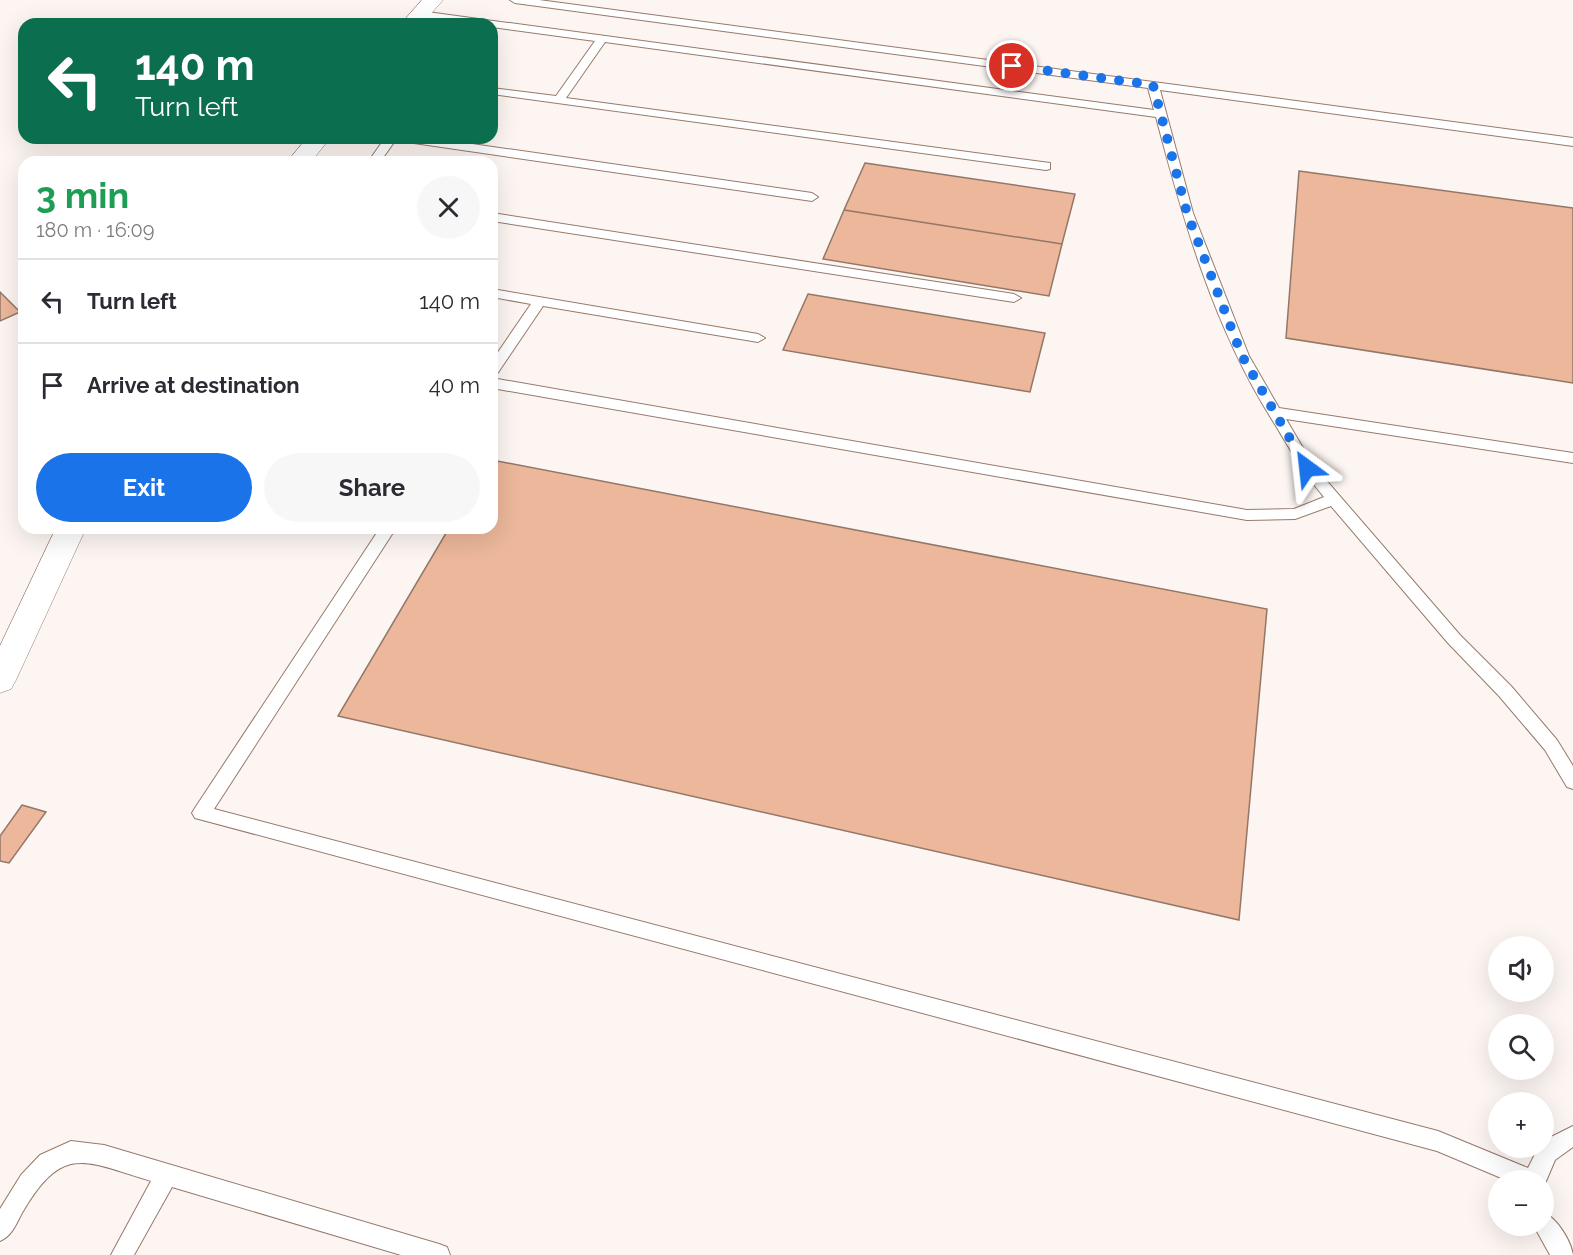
<!DOCTYPE html>
<html lang="en">
<head>
<meta charset="utf-8">
<style>
	body { margin:0; font-family:Raleway,sans-serif; background:#f7f7f7; color:#2b2b33; height:100vh; display:flex; flex-direction:column; font-size:22px; white-space:nowrap }
	* { box-sizing:border-box; margin:0 }
	p { font-size:20px; color:#7c7c81 }
	.icon { flex:none; width:33px; height:33px; fill:none; stroke:currentColor; stroke-width:2; stroke-linecap:round; stroke-linejoin:round }
	.map { position:relative; flex:1; overflow:hidden }
	.drawer { position:absolute; left:18px; top:156px; width:480px; height:378px; display:flex; flex-direction:column; background:#fff; border-radius:18px; box-shadow:0 6px 24px #0002 }
	.drawer>* { flex:none }
	.top-card { position:absolute; left:18px; top:18px; width:480px; height:126px; border-radius:18px; box-shadow:0 6px 24px #0002; background:#0b6e4f; color:#fff; overflow:hidden }
	.fabs { position:absolute; left:1488px; top:936px; display:grid; gap:12px }
	.fabs a { display:grid; place-items:center; width:66px; height:66px; border-radius:50%; background:#fff; box-shadow:0 6px 24px #0002; font-size:30px }
	.pin { position:absolute; display:grid; place-items:center; width:51px; height:51px; color:#fff; margin:-26px; border:3px solid #fff; border-radius:50%; box-shadow:0 2px 6px #0007 }
	.me { position:absolute; width:66px; margin:-33px; rotate:330deg; stroke-linejoin:round; filter:drop-shadow(0 0 4px #0008) }
	.turn { display:flex; align-items:center; gap:21px; height:126px; padding:0 18px; font-size:27px }
	.turn .icon { width:78px; height:78px; stroke-width:2.5 }
	.turn b { display:block; font-size:42px; line-height:51px }
	.round { display:grid; place-items:center; flex:none; width:63px; height:63px; border-radius:32px; background:#f7f7f7 }
	.head { display:flex; align-items:center; justify-content:space-between; height:102px; padding:0 18px }
	h1 { font-size:36px; font-weight:700; line-height:45px; color:#1e9e55 }
	.action { display:flex; gap:12px; margin-top:auto; padding:12px 18px }
	.action a { flex:1; height:69px; border-radius:36px; background:#1a73e8; color:#fff; font-size:24px; font-weight:700; line-height:69px; text-align:center }
	.action a+a { background:#f7f7f7; color:#2b2b33 }
	ul { padding:0; list-style:none }
	li { display:flex; align-items:center; gap:18px; height:84px; padding:0 18px; border-top:2px solid #e1e1e2 }
	li div { flex:1 }
	li b { display:block; font-size:22px }
	li em { font-style:normal }
	.map>svg:first-child { display:block }
	.building { fill:#ecb79a; stroke:#937768; stroke-width:1.5 }
	.lines { fill:none; stroke-linecap:round; stroke-linejoin:round }
	.service-casing { stroke:#977a6b; stroke-width:2 }
	.minor-casing { stroke:#977a6b; stroke-width:1 }
	.service { fill:#fff; fill-rule:evenodd }
	.minor { fill:#fff; fill-rule:evenodd }
	.route { stroke:#1a73e8; stroke-width:10; stroke-dasharray:0 18 }
</style>
</head>
<body>
<div class="map">
<svg width="1573" height="1255" viewBox="0 0 1573 1255">
	<rect width="100%" height="100%" fill="#fcf5f2"/>
	<path class="building" d="M865 163 1075 194 1062 244 844 210Z
		M1299 171 1573 208V383L1286 338Z
		M844 210 1062 244 1049 296 823 259Z
		M0 292 20 312 0 321Z
		M808 294 1045 333 1030 392 783 350Z
		M492 460 1267 609 1239 920 338 716 449 528H492Z
		M22 805 46 812 9 863 0 861V836Z"/>
	<g class="lines">
		<g class="service-casing">
			<path id="service" d="M510 0H539L1573 138V146L1160 90 1193 213 1249 356 1279 408 1573 453V463L1286 419 1313 465 1460 635 1511 686 1557 740 1573 766V789L1567 787 1545 750 1499 696 1448 643 1331 506 1295 519 1247 520 492 388V378L1247 510 1294 509 1324 497C1301 470 1289 447 1271 418 1214 327 1183 220 1156 117L605 42 566 98 1050 163V169L1046 170 492 94V88L556 96 595 41 492 27V24H467L420 17 415 14 420 11 1154 110 1148 88 515 3Z
				M385 138H397L380 162H368Z
				M401 138H431L812 193 818 197 812 201 407 142Z
				M492 213 1014 294 1021 298 1014 302 492 221Z
				M492 289 758 334 765 338 758 342 543 306 497 374 492 376V361L531 304 492 297Z
				M380 528H396L214 809 1438 1131 1528 1168 1538 1148H1544L1545 1140 1573 1126V1147L1555 1160 1544 1186V1180H1506L1437 1151 195 818 192 813 195 808Z
				M71 1141 104 1145 439 1244 447 1247 450 1255H401L172 1187 134 1255H111L151 1181C84 1161 63 1143 22 1213 16 1224 12 1236 0 1241V1209L21 1175 40 1155Z
				M1544 1213C1557 1218 1571 1241 1573 1255H1550L1534 1226H1544Z"/>
		</g>
		<g class="minor-casing">
			<path id="minor" d="M422 0H443L422 24H401Z
				M307 138H330L311 162H287Z
				M56 528H86L16 680 11 689 0 693V646Z"/>
		</g>
		<use href="#service" class="service"/>
		<use href="#minor" class="minor"/>
	</g>
	<g class="lines">
		<path class="route" d="M1012 66 1153 85 1187 213 1242 356 1307 468"/>
	</g>
</svg>
<div class="fabs">
<a><svg class="icon" aria-label="sound" viewBox="0 0 24 24"><path d="M4 9h4l5-4v14l-5-4H4zM17 9q2 3 0 6"/></svg></a>
<a><svg class="icon" aria-label="search" viewBox="0 0 24 24"><circle cx="10" cy="10" r="6"/><path d="M15 15l6 6"/></svg></a>
<a>+</a>
<a>−</a>
</div>
<div class="pin" style="left:1012px;top:66px;background:#d93025"><svg class="icon" aria-label="arrive" viewBox="0 0 24 24"><path d="M6 21V4h12l-3 4 3 4H6"/></svg></div>
<svg class="me" style="left:1307px;top:468px" viewBox="-20 -20 40 40"><path d="M0-17L14 15 0 8-14 15z" fill="#1a73e8" stroke="#fff" stroke-width="4"/></svg>
<div class="top-card">
<div class="turn"><svg class="icon" aria-label="left" viewBox="0 0 24 24"><path d="M17 20v-9H6M10 6l-5 5 5 5"/></svg><div><b>140 m</b>Turn left</div></div>
</div>
<section class="drawer">
<div class="head"><div><h1>3 min</h1><p>180 m · 16:09</p></div><a class="round"><svg class="icon" aria-label="close" viewBox="0 0 24 24"><path d="M6 6l12 12M18 6L6 18"/></svg></a></div>
<ul>
<li><svg class="icon" aria-label="left" viewBox="0 0 24 24"><path d="M17 20v-9H6M10 6l-5 5 5 5"/></svg><div><b>Turn left</b></div><em>140 m</em></li>
<li><svg class="icon" aria-label="arrive" viewBox="0 0 24 24"><path d="M6 21V4h12l-3 4 3 4H6"/></svg><div><b>Arrive at destination</b></div><em>40 m</em></li>
</ul>
<div class="action"><a>Exit</a><a>Share</a></div>
</section>
</div>
</body>
</html>
